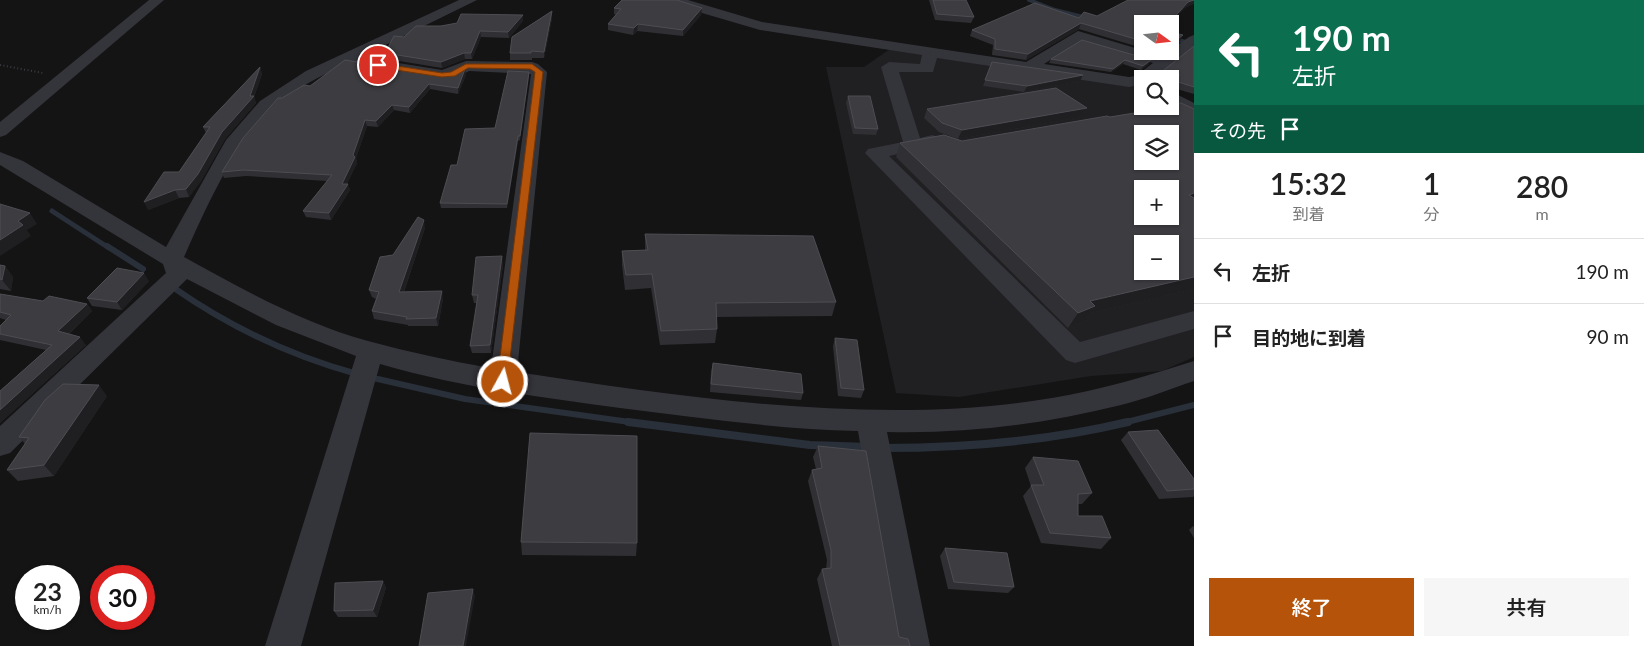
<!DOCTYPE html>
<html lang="ja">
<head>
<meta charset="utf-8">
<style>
	body { margin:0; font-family:Lato,"Noto Sans JP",sans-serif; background:#f6f6f6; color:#222; height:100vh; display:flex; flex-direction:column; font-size:19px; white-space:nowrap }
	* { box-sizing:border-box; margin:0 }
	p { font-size:16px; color:#767676 }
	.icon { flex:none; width:28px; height:28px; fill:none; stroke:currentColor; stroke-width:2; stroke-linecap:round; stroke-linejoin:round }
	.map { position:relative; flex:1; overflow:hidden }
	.drawer { display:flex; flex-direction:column; background:#fff; width:450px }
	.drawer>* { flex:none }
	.guide { background:#0b6e4f; color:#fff; overflow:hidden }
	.needle { width:32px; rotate:105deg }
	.controls { position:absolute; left:1134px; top:15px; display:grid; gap:10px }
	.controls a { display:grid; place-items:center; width:45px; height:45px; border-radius:0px; background:#fff; box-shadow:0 1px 4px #0004; font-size:25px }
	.speed { position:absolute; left:15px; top:565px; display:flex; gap:10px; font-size:25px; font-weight:700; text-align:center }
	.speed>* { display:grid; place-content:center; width:65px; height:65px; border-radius:50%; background:#fff; box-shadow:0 1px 4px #0004; line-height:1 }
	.speed small { font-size:12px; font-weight:400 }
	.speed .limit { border:8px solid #d22; background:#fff; color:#111 }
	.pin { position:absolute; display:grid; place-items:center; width:42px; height:42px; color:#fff; margin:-21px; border:2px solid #fff; border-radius:50%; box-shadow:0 1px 5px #0007 }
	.me { position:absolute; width:55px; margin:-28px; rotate:7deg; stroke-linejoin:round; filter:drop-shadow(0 0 4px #0008) }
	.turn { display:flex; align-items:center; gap:18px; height:105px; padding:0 15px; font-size:22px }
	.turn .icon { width:65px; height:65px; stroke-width:2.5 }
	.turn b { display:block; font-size:35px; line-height:42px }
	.then { display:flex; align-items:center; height:48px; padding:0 15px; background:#0003; gap:10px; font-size:19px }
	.eta { display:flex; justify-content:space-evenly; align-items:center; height:85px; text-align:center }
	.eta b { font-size:30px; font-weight:600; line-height:35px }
	.button { display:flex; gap:10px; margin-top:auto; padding:10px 15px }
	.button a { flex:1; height:58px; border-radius:0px; background:#b45309; color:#fff; font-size:20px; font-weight:600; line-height:58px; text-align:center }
	.button a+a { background:#f6f6f6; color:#222 }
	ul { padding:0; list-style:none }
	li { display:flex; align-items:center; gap:15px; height:65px; padding:0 15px; border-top:1px solid #e0e0e0 }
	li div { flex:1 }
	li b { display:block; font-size:19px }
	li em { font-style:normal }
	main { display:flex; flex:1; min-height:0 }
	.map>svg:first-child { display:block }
	.built { fill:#201f22; fill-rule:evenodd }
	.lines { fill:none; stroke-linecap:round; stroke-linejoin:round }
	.stream-far3 { stroke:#29303a; stroke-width:4 }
	.stream-far2 { stroke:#29303a; stroke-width:5 }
	.stream-far1 { stroke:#29303a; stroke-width:6 }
	.stream { stroke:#29303a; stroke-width:8 }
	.path { stroke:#3a3b42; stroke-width:2; stroke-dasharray:1 2.5; stroke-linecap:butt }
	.minor { fill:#34343b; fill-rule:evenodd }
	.wall { fill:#302f33 }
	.shaded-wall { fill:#1f1f21 }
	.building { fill:#3c3c41; stroke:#4d4d53; fill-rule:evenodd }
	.route { fill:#b45309; stroke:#753606 }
</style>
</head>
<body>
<main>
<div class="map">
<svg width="1194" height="646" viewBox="0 0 1194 646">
	<rect width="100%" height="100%" fill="#141415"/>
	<path class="built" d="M890 49 1142 88V106H1170V99L1194 113V357L1162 371 1091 376 959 397 896 393 826 67H864ZM1142 134H1170V161H1142ZM1142 189H1170V216H1142ZM1142 244H1170V271H1142Z"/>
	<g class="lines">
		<path class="stream-far3" d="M1029 0 1055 10 1087 18
			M1170 38 1194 44"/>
		<path class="stream-far2" d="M52 211 109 248"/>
		<path class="stream-far1" d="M107 246 143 269
			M174 288C230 327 291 356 357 374
			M369 377 465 399 637 423
			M1123 423 1194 405"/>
		<path class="stream" d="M628 422 810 445 869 447
			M884 448C966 448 1048 441 1128 422"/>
		<path class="path" d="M0 65 43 73"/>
		<path class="minor" d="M149 0H164L6 135 0 137V122Z
			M459 0H477L361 57 442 70 466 61 532 62 538 64 547 72 517 372C687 398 881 427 1052 398 1100 390 1147 376 1194 361V381C1170 389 1146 399 1121 405 1045 424 966 434 887 432L930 646H894L858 431C778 429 699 418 620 408 539 397 458 387 380 364L301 646H265L356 356 276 325 187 279 10 453 0 456V426L166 273 163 264 0 165V152L23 161 166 247 226 140 260 101 306 71ZM346 64 442 80 458 77 469 71 531 74 491 368C450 361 409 352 368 341 303 323 242 289 184 257 207 206 231 150 271 110 291 90 321 76 346 64Z
			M666 0H688L762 22 1026 62 1078 31 1162 56 1189 37 1194 35V47L1153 79H1142V85L1129 87 937 58 933 72H899L920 138 932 135 939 137 941 141 939 145 889 156 1080 342 1194 311V329L1075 363 1066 360 865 153 868 149 903 142 881 67 889 62 920 64 922 55 760 30 668 3ZM1080 41 1153 63 1136 76 1129 77 1044 64Z
			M1170 91 1194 103V115L1170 103Z"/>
	</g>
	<path class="wall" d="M929 0H966L974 17 971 23 935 20Z
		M614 8H702L701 15 683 36 637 31 633 35 608 30V24L616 15 614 14Z
		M1185 8 1142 24V48L1079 29 1026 60 992 55 993 45 970 36 972 30 1079 18Z
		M552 18 544 58H532V60H510V53Z
		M523 21 509 38 481 37 472 59H465L442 68 387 59 385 53 404 37 441 26Z
		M1082 40 1149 64 1141 70 1123 64 1111 72 1049 63 1051 59Z
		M1194 46V94L1170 87V84L1173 80 1160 76 1164 70Z
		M1153 51H1165L1162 54Z
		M992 62 1080 81 1024 92 983 86Z
		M260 67 262 74 254 97 256 103 225 139 201 181 189 197 179 198 148 210 179 172 206 133 203 127Z
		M466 75 458 94 430 89 410 113 394 110 378 127 367 126 356 158 357 163 347 184 350 190 331 220 306 217 303 211 327 181 246 176 224 178 222 172 282 98 310 86Z
		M529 76 520 140 518 141 507 208H441L440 203 457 165 495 128Z
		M848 96 878 129 876 135 853 134 846 103Z
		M1168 106 1194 109V289L1091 313 1085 321 1068 328 896 157 900 143 962 141 1167 108Z
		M1087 108 1082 117 958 139 939 132 924 118 927 109Z
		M425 228 404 292 443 299 438 326H408V325L374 319 372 311 376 299 372 297 369 290 393 255Z
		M645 234 836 302 832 316 717 317V329L715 343 660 345 651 288 625 290 622 265V251L645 250Z
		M503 264 491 353H472L470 346 477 303H474L472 295Z
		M0 265 5 266 13 277 11 291 0 289Z
		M149 281 122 310 92 306 87 298Z
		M0 294 43 301 87 304 92 311 69 334 86 345 0 423V391L46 350 0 340V326L6 320 0 318Z
		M835 338 864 390 861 398 838 396 833 346Z
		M713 363 803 393 801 400 710 392 711 371Z
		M107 396 54 476 18 481 7 470 25 444 19 437Z
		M1128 432 1194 479V496L1193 497 1159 499 1121 440Z
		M818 446 899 637 910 646H832L817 579 822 569H826L827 560 808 481 812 470 816 469 813 457Z
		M1033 457 1092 493 1082 504H1078V516L1111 538 1101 549 1041 543 1023 496 1031 486 1025 468Z
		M1193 526 1194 527V538L1189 530Z
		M521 542 637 543 636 556 522 555Z
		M945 548 1014 587 1008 593 948 589 940 556Z
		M383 581 386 588 377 617H338L334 611Z"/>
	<path class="shaded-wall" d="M1194 0V4L1185 8 1170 24H1168L1188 2Z
		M702 8 701 15 683 36V30Z
		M552 11V18L544 58V52Z
		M523 15V21L509 38 508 32Z
		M1081 23 1079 29 1026 60 1028 54Z
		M638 24 637 31 633 35 634 28Z
		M480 31 481 37 472 59 471 53Z
		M1183 35 1180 41 1170 48V45Z
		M464 53 465 59 442 68 441 62Z
		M1125 60 1123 64 1111 72 1113 69Z
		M1151 60 1149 64 1141 70 1143 66Z
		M260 67 262 74 254 97 256 103 225 139 201 181 189 197 186 189 222 132 250 96Z
		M465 69 466 75 458 94V88Z
		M529 72V76L520 140V136Z
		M1083 75 1080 81 1024 92 1027 86Z
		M429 84 430 89 410 113 409 107Z
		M392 105 394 110 378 127 376 121Z
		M1087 108 1082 117 958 139 962 130Z
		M365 120 367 126 356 158 357 163 344 190 342 184Z
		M518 136V141L507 208V204Z
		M348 184 350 190 331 220 329 213Z
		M175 190 179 198 148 210 144 202Z
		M1194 193V205L1189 195Z
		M30 213 37 224 27 230 31 236 0 256V240L18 221Z
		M424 220 425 228 401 300 399 292Z
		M502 256 503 264 491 353 490 345Z
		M5 266 13 277 11 291 2 280Z
		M144 273 149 281 122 310 117 302Z
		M1194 277V289L1091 313 1085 321 1068 328 1078 313 1090 301Z
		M442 291 443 299 438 326 436 318Z
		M87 304 92 311 64 338 58 331Z
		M80 337 86 345 0 423V410Z
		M99 385 107 396 54 476 44 465Z
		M383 581 386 588 377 617 373 610Z
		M473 589 475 596 466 646H463Z"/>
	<path class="building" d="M622 0H677L702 8 683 30 638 24 634 28 608 24 621 9 614 8Z
		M933 0H966L974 17 937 14Z
		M1128 0H1194L1188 2 1168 24H1142V41L1081 23 1028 54 995 49V39L972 30 1035 3 1079 18 1084 12 1097 16Z
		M552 11 544 52 531 51V53H510L512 37Z
		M461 14 523 15 508 32 480 31 471 53H464L441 62 385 53 394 36 404 37 416 26H441L457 23Z
		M1170 32 1183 35 1170 45Z
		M1082 40 1151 60 1143 66 1125 60 1113 69 1051 59Z
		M1194 46V87L1172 80 1180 75 1164 70Z
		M345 60 441 76 458 73 465 69 458 88 429 84 409 107 392 105 376 121 365 120 353 155 355 157 342 184H348L329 213 303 211 332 175 243 170 222 172 243 138 278 98H282L304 85 310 86Z
		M992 62 1083 75 1027 86 985 80Z
		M260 67 250 96H254L222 132 198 174 186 189 175 190 144 202 164 172H179L210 127H203Z
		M508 71 529 72 520 136H518L507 204 440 203 451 165H457L465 129 495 128Z
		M1056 88 1087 108 962 130 942 123 927 109Z
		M848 96H870L878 129 855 128Z
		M1181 103 1194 109V193L1189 195 1194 198V277L1090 301 1095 306 1078 313 900 143 944 135 962 141 1107 116 1110 117 1171 107 1170 106V105ZM1142 134H1170V161H1142ZM1142 189H1170V216H1142ZM1142 244H1170V271H1142Z
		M0 204 30 213 18 221 23 225 0 240Z
		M418 217 424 220 399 292 442 291 436 318 406 319 407 317 372 311 379 292 369 290 380 257 393 255Z
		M645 234 813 236 836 302 716 303 717 329 661 331 652 274 626 275 622 251 648 250Z
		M502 256 490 345 470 346 478 295H472L476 257Z
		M0 265 5 266 2 280 0 279Z
		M117 268 144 273 117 302 87 298Z
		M0 294 43 301 49 296 87 304 58 331 80 337 0 410V391L52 345 0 334V326L11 315 0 312Z
		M835 338 857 340 864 390 841 388Z
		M713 363 801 374 803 393 711 384Z
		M63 384 99 385 44 465 7 470 29 438 19 437 45 400Z
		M1158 430 1194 479V489L1167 491 1128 432Z
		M530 433 637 436V543L521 542Z
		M818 446 866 451 899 637 908 639 910 646H840L822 569 831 568V550L812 470 822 468Z
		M1033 457 1078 461 1092 493 1078 494V516H1102L1111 538 1050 533 1031 485H1044Z
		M945 548 1007 553 1014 587 954 582Z
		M383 581 373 610 334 611 335 583Z
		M473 589 463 646H419L428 593Z"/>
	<path class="route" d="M378 63 442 73 451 72 466 64H532L543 72 507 385H499L497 382 535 72 530 69 468 68 455 76 442 77 376 67 375 65Z"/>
</svg>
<div class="controls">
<a><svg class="needle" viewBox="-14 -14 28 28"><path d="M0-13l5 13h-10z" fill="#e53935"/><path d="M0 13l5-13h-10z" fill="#767676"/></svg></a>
<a><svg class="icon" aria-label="search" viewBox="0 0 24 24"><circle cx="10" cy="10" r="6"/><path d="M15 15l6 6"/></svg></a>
<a><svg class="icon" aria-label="layers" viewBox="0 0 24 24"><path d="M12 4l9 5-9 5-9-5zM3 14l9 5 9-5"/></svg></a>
<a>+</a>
<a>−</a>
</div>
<div class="speed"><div>23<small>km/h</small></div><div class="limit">30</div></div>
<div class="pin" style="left:378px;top:65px;background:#d93025"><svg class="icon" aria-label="arrive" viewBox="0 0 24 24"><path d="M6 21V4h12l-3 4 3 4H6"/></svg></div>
<svg class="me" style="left:503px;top:382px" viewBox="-20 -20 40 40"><circle r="17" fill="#b45309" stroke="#fff" stroke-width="3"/><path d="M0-11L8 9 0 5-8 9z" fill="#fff"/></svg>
</div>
<section class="drawer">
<div class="guide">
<div class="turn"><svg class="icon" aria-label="left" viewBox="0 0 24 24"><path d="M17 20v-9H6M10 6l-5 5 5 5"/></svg><div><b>190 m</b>左折</div></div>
<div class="then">その先<svg class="icon" aria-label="arrive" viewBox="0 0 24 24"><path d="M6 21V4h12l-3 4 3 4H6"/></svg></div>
</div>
<div class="eta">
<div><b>15:32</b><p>到着</p></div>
<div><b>1</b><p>分</p></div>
<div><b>280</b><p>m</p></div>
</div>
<ul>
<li><svg class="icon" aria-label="left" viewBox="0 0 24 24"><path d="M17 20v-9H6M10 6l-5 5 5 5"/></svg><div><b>左折</b></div><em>190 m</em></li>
<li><svg class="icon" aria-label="arrive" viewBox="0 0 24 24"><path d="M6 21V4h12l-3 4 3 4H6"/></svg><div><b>目的地に到着</b></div><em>90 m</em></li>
</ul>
<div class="button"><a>終了</a><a>共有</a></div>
</section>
</main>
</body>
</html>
